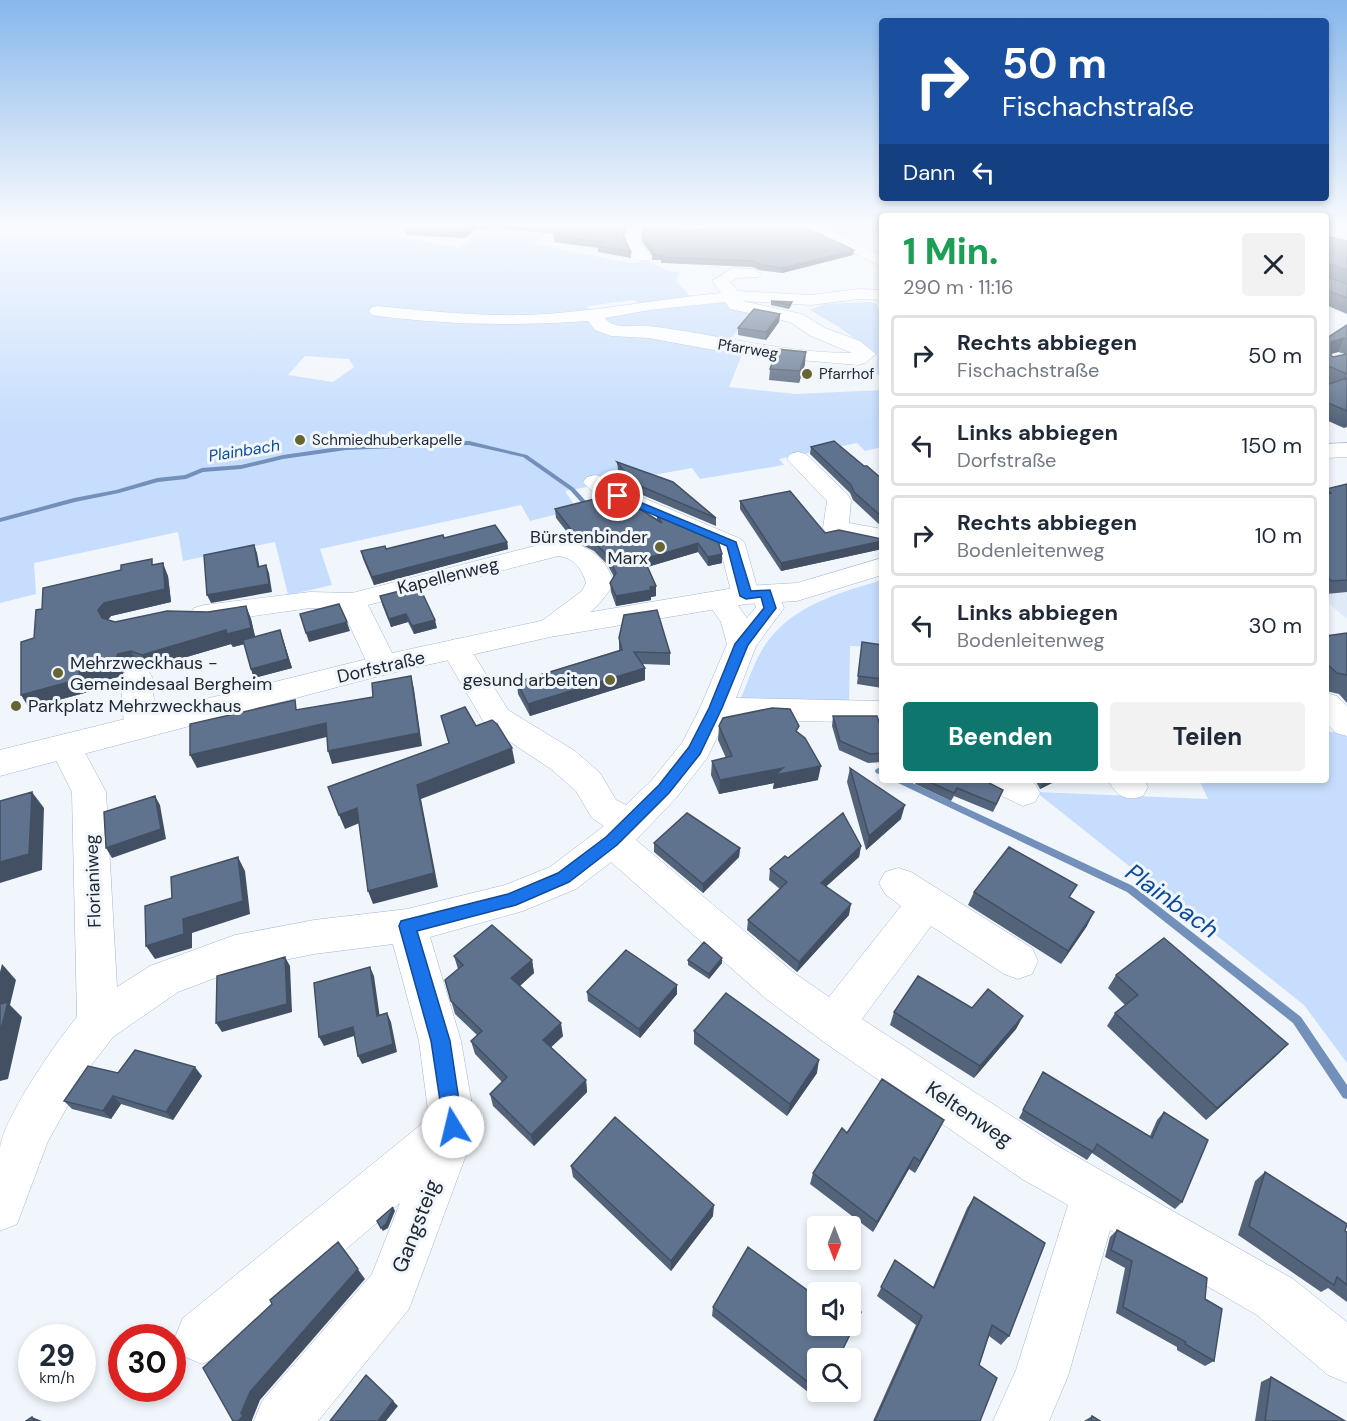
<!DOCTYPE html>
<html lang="de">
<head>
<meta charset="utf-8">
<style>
	body { margin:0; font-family:"DM Sans",sans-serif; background:#f2f2f3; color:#1f2937; height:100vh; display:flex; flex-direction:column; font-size:22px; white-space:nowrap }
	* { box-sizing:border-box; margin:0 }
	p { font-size:20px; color:#747a83 }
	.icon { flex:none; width:33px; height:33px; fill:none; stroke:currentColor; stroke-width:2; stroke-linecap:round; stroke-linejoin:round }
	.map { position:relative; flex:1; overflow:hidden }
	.drawer { position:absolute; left:879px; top:213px; width:450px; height:570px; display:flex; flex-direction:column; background:#fff; border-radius:6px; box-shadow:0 3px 9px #0003 }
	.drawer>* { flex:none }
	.hud { position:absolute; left:879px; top:18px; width:450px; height:183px; border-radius:6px; box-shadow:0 3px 9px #0003; background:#1a4fa0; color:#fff; overflow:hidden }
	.needle { width:39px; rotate:180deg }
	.fabs { position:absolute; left:807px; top:1216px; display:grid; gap:12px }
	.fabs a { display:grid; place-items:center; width:54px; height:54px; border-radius:6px; background:#fff; box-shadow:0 3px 9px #0003; font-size:30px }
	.speed { position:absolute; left:18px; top:1324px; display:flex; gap:12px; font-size:30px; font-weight:700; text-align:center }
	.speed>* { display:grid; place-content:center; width:78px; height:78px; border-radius:50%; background:#fff; box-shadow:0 3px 9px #0003; line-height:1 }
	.speed small { font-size:15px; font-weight:400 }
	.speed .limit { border:9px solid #d22; background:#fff; color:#111 }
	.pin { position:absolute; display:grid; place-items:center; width:51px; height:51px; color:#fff; margin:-26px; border:3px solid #fff; border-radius:50%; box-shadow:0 2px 6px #0007 }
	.me { position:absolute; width:66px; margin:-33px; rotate:351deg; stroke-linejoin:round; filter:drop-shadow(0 0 4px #0008) }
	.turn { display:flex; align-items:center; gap:21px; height:126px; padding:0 24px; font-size:27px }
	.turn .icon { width:78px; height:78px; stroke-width:2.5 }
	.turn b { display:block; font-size:42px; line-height:51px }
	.then { display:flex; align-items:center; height:57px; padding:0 24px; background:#0003; gap:12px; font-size:22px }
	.round { display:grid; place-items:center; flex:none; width:63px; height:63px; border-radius:6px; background:#f2f2f3 }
	.overview { display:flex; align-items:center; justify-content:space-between; height:102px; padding:0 24px }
	h1 { font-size:36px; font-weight:800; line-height:45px; color:#1e9e55 }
	.button { display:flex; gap:12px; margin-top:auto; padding:12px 24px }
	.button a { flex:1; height:69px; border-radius:6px; background:#0f766e; color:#fff; font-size:24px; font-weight:800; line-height:69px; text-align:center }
	.button a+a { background:#f2f2f3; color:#1f2937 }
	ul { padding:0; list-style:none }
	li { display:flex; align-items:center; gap:18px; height:81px; margin:0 12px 9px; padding:0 12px; border:3px solid #e0e1e3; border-radius:6px }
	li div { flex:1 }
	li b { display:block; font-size:22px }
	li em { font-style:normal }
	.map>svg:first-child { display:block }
	.built { fill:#dfeaf9 }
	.green { fill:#c6ddfd; fill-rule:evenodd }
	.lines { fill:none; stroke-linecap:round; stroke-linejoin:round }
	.stream { fill:#7290b9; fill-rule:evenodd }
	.minor-casing { stroke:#a2b7d4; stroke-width:1 }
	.major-casing { stroke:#a2b7d4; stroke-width:1 }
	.minor { fill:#fff; fill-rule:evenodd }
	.major { fill:#fff; fill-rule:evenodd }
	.wall { fill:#53637a; fill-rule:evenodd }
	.shaded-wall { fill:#435063 }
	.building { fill:#60738e; stroke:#435063; stroke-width:1.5 }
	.route { fill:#1a73e8; stroke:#114b97; stroke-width:1.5 }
	.poi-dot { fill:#676532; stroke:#f1f6fc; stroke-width:2 }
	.labels { text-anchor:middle; stroke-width:6; stroke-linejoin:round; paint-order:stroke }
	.far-street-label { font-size:15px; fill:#212934; stroke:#f1f6fc }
	.far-poi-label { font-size:15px; fill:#212934; stroke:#f1f6fc; text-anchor:start }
	.far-water-label { font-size:16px; font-style:italic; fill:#0b4b98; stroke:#f1f6fc }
	.poi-label { font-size:18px; fill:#212934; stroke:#f1f6fc; text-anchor:end }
	.street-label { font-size:18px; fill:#212934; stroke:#f1f6fc }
	.near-street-label { font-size:21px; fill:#212934; stroke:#f1f6fc }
	.near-water-label { font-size:24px; font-style:italic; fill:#0b4b98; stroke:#f1f6fc }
</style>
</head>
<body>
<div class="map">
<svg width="1347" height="1421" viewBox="0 0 1347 1421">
	<rect width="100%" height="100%" fill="#f1f6fc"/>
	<path class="built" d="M1347 548V619L1326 601V554Z"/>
	<path class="green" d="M0 226H401L392 235 458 248 492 230 546 233 533 244 630 263 648 261 668 271 680 272 676 281 691 297 639 304 634 300 587 306 593 317 723 300 759 313 748 318 727 343 745 347 729 387 796 394 882 390V447L865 451 857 443 779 459 784 465 700 479 692 468 565 491 577 509 530 521 521 505 320 549 332 585 288 595 275 542 183 561 178 532 34 563 36 594 0 603ZM305 356 349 359 354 367 333 382 288 375Z
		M822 226H882V232L840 237Z
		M870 302 876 304 882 315V378L876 373 877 355 839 327 810 310 824 304Z
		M882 580V647L850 646 849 707 738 705C746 687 752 667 762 650 787 607 838 593 882 580Z
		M1326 732H1347V1063L1304 1005 1036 792 1208 799 1199 780H1326Z"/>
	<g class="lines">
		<path class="stream" d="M469 441 527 455 574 488 593 509 592 510H588L570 490 523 457 469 445 346 450 283 459 241 469 203 472 186 479 158 482 119 493 75 502 0 522V518L74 498 116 490 157 478 185 475 202 468 241 465 283 455 346 446Z
			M879 768 882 769V775L876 773 875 771 876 769Z
			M895 780H906L1133 886 1301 1017 1347 1085V1099L1343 1098 1293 1023 1127 892 896 782Z"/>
		<g class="minor-casing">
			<path id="minor" d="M628 226H642L640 243 651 257 649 260H637C626 250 623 241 628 226Z
				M682 226H731L724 230 687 233 682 232 680 229Z
				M804 226H822L882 256V267L806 229Z
				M733 268 753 269 761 274 759 277 736 278 730 282 738 291 811 295 859 289 882 290V300L859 299 811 305 742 301 802 314 825 328 860 341 876 354 865 363 858 365 742 355 648 338 611 336 595 330 588 321C517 326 449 325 378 316L372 315 369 311 372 307 378 306C426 311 476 316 525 315 590 313 656 299 721 293L712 281ZM725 302 730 309 790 322 811 336 852 353C783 353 716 334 648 326 635 325 613 330 605 318L650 310Z
				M798 452 806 454 848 495 851 500 849 523 882 529V545L827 533 823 528 827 501 787 459 790 454Z
				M595 475 603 477 627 491 741 539 745 544 757 587 766 585 776 587 784 608 756 646 736 698 882 701V723L726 719 707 758 676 798 636 840 793 972 829 997 901 906 885 894 879 883 885 872 898 868 911 872 1032 948 1038 961 1032 974 1018 979 1004 974 931 926 862 1019 1056 1145 1293 1279 1347 1322V1383L1328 1375 1257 1315 1110 1230 1068 1376 1049 1421H993L1016 1370 1068 1205 1022 1179 828 1045 765 998 611 862 576 889 523 911 430 937 461 1041 476 1128 409 1309 318 1421H254L262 1401 372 1274 400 1203 221 1356 202 1364 183 1356 175 1337 183 1318 429 1118 419 1041 393 944 314 954 236 970 178 992 113 1037 89 1068 48 1141 17 1224 0 1231C0 1204 0 1175 0 1148 4 1117 56 1042 77 1017L72 792 49 746 53 738 65 734 77 738 106 792 117 987 150 966 235 935 314 920 407 909 505 885 550 867 604 826 592 818 576 791 551 769 486 726 441 649 446 642 456 639 466 642 508 710 575 751 600 773 616 800 626 805 652 780 682 743 700 708 727 644 721 622 705 599 709 593 719 591 729 593 747 618 756 607 754 601 746 603 736 601 732 595 720 548C693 537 597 502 583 482L587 477Z
				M558 540C586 544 605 555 614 583 602 605 566 641 540 634L536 628 540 622 582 591 586 583C582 568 574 558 558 556L368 605 398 665 394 672 383 675 372 672 368 665 342 609 310 608 204 623 194 620 190 614 194 608 204 605 310 592 352 593Z
				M137 667 148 670 152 677 156 727 151 735 140 738 129 735C121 722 119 682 126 670Z
				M1326 693 1337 696 1347 706V736L1336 733 1326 723Z
				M982 780H1028L1035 784 1040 793 1035 802 1023 806 987 789Z
				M1108 780H1144L1148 787 1143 796C1125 802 1117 796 1108 780Z"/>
		</g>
		<g class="major-casing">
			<path id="major" d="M1347 443V457L1326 458V444Z
				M882 558V575L797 601 746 604 550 637 383 675 0 776V750L383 655 550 619 746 586 797 583Z"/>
		</g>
		<use href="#minor" class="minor"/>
		<use href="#major" class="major"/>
	</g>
	<path class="wall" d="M409 226H626L624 237 631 252V258L598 252V248L554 242V236L557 234 499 228 475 229 465 238 406 235 405 229Z
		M681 226 680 227 682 229 854 250 853 255 782 273 759 270 753 267 661 263V260H652V255L642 242V237Z
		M1326 236 1347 241V314L1326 305Z
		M771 301 792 302 791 306 789 309 771 305Z
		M780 314 779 322 766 340 738 335V328Z
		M1347 325V427L1344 428 1326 420V385L1329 384 1326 382V337L1327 338ZM1338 352 1345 354 1333 357 1331 355V354Z
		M805 364 799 383 769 380 770 369Z
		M811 447 864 466 882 479V527L853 500 850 493 810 454Z
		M617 462 716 518V526L633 491 618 470Z
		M1347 484V592L1326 594V489Z
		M740 501 825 533 882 539V549L781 571 740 509Z
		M555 509 657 520V516L722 554V563L708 566 698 552 647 567 656 586V596L651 597V600L616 606 611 592 610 583 614 577 607 564 594 551 574 541 556 518Z
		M444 538 507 542 508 549 374 585 363 559 361 551 386 549Z
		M154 565 168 576 171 602 111 616 108 620 115 622 208 612 246 606 251 619 255 636 283 639 292 668 254 678 251 669 245 644 233 647 231 644 149 668 138 665 125 668 122 676 87 685 88 692 29 708 34 638 42 609Z
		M380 596 437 628 414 634 408 622 391 627 382 604Z
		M1347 633V703L1339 694 1326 691V636Z
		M619 638 670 653V665L642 664 645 668V680L530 716 518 694 517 682 619 650Z
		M862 642 882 645V688L857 684Z
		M833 716 882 731V762L868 763 839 750 832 726Z
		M719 726 798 733 818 780 773 789 774 783 719 794 711 775 712 761 726 758 718 740Z
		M850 768 901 819 866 850 847 782Z
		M916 780H987L1000 798 993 812 954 796 951 801 915 784Z
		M1031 780H1058L1040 789 1036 782Z
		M654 843 740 848 739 857 703 893 654 852Z
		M861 846 859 857 826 886 849 915 797 972 747 930 748 920 780 889 769 880 770 869 788 858Z
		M974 892 1070 898 1087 926 1061 964 968 905Z
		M454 956 532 960 534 973 520 986 563 1036 551 1047 586 1080 587 1092 534 1146 493 1106 490 1094 502 1082 475 1054 471 1041 477 1035 455 1014 445 980 458 969Z
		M688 960 722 963 709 979 688 965Z
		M1116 975 1276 1056 1206 1120 1107 1026 1115 1013 1125 1005 1108 988Z
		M677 985V994L640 1038 588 1001 587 992Z
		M894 1012 1023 1016 1016 1029 974 1078 890 1025Z
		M694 1031 817 1073 787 1116 694 1044Z
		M1043 1072 1150 1136 1157 1120 1164 1112 1182 1202 1175 1209 1092 1153 1087 1160 1019 1118Z
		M202 1076 173 1120 121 1104 111 1119 72 1109 64 1101Z
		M944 1120 938 1132 915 1173 909 1169 873 1232 810 1184 813 1173 847 1133Z
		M571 1166 713 1216 671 1271 573 1177Z
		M1265 1172 1347 1232V1302L1328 1288 1321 1292 1238 1235 1255 1181Z
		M974 1197 1009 1336 1001 1345 989 1336 979 1365 980 1421H873L916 1325 877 1296 895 1260 933 1287 967 1208Z
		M1117 1230 1205 1299 1214 1361 1205 1366 1177 1350V1347L1116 1313 1125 1268 1105 1257 1110 1237Z
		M713 1307 818 1359V1392H822L818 1400 712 1316Z
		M1271 1377 1345 1421H1255L1261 1382Z
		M1092 1416 1100 1421H1084Z"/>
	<path class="shaded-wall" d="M471 226H474L475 229 465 238 464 233Z
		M854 250 853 255 782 273V268Z
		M780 314 779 322 766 340V332Z
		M1344 338 1338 352 1326 355 1331 342Z
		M806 352 805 364 799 383 800 371Z
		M882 541V549L781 571V563Z
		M507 542 508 549 374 585 372 577Z
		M698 543V552L644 568V559Z
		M254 545 257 553 261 575 258 567Z
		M722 554V563L708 566V557Z
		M163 563 168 576 171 602 111 616 105 623 98 610 104 603Z
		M266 565 269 573 272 592 211 603 207 595Z
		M656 586V596L651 597V600L616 606V596Z
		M246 606 251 619 256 641 233 647 231 644 149 668 142 655Z
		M406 614 408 622 391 627 389 619Z
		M435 620 437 628 414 634 412 626Z
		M347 622 350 631 309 642 306 633Z
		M280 630 292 668 254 678 251 669Z
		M131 651 138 665 125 668 122 676 87 685 88 692 29 708 21 695 79 671 118 654Z
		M645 668V680L530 716 528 704Z
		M411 676 414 689 422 746 332 764 328 751Z
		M326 723 331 736 197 768 190 755Z
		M512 748 515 763 421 799 438 887 373 904 368 891 417 785Z
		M821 766 818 780 773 789 774 783 719 794 720 780 783 768Z
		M1044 780H1058L1040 789Z
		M32 792 44 808 42 870 0 883V862Z
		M155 796 160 805 166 839 112 858 106 848Z
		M905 805 901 819 866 850 869 836Z
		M357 808 362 822 345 829 339 815Z
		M861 846 859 857 819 893 821 883Z
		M740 848 739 857 703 893V884Z
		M238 857 245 871 250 914 192 933V948L155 959 146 946 183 919Z
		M851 904 849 915 797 972 799 962Z
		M1094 912 1087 926 1061 964 1068 951Z
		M285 957 290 966 292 1012 222 1032 216 1023Z
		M722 958V963L709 979V974Z
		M532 960 534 973 514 991 511 978Z
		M2 964 16 980 10 1005 22 1017 8 1079 0 1081V972Z
		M370 967 374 976 381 1025 377 1016Z
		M677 985V994L640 1038 639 1029Z
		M387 1013 391 1022 397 1052 362 1064 358 1056Z
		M1023 1016 1016 1029 974 1078 980 1066Z
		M561 1023 563 1036 546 1052 543 1040Z
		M353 1027 357 1035 324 1046 319 1037Z
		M1288 1044 1276 1056 1206 1120 1217 1108Z
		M819 1060 817 1073 787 1116 790 1104Z
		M195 1067 202 1076 173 1120 166 1112Z
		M586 1080 587 1092 534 1146 531 1135Z
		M113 1096 121 1104 111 1119 103 1111Z
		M944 1120 938 1132 915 1173 920 1161Z
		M914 1157 909 1169 873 1232 877 1222Z
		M714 1205 713 1216 671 1271V1261Z
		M393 1207 395 1211 388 1228 383 1231 381 1228Z
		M338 1242 365 1279 260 1400 252 1420V1421H238L250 1392Z
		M393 1401 398 1406 386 1421H378Z
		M32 1417 42 1421H33Z"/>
	<path class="building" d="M409 226H471L464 233 405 229Z
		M531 226H625L623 236 631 252 598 246 601 242 554 236 562 229Z
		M644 226H679L682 229 687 230 724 227 726 226H802L854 250 782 268 759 264 753 261 661 257 663 255 652 254 653 250 642 237Z
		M1326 236 1347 241V270L1330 264V278L1347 284V298L1326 290Z
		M771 301 792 302 790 305Z
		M754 309 780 314 766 332 738 328Z
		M1347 325V339L1344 338 1331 342V355L1333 357 1347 354V374L1326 365V337L1327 338Z
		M777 349 806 352 800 371 770 369Z
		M1347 378V411L1326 402V385Z
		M834 441 864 466H867L882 479V517L854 492 851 485 811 447Z
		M617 462 673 482 716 518 633 483Z
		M1347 484V580L1332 581 1326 576V494L1331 493 1326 489Z
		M790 491 825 533 839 530 882 539V541L781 563 740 501Z
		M610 495 643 511 662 523 657 516 718 541 722 554 708 557 698 543 644 559 656 586 650 587 651 590 616 596 610 583 616 573 607 555 594 542 573 532 555 509Z
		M495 525 507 542 372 577 361 551 385 546 386 549 443 535 444 538Z
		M254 545 258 567 266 565 269 584 207 595 204 555Z
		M152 559V565L163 563 165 589 104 603 98 610 102 618 115 622 167 611 208 612 246 606 251 628 227 634 226 630 142 655 131 651 118 654 114 662 79 671 80 679 21 695V642L34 638 36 610 42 609 43 588 121 570V565Z
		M419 586 435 620 412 626 406 614 389 619 380 596Z
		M339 604 347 622 306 633 300 614Z
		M657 610 670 653 634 652 645 668 528 704 517 682 622 650 619 638 624 615Z
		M280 630 288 659 251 669 243 640Z
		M1347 633V675L1337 673 1326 663V636Z
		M862 642 882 645V679L858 676Z
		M411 676 419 733 328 751 326 723 190 755V724L295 700 296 710 373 697 372 683Z
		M465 707 476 726 492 720 497 724 512 748 417 785 434 873 368 891 357 808 339 815 328 787 449 743 441 716Z
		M772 708 790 709 799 726 796 731 805 738 821 766 775 775 783 768 720 780 712 761 732 756 719 726 723 718Z
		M833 716H877L882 731V753L870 754 840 741Z
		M850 768 905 805 869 836Z
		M925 780H987L989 783 1003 790 996 804 957 788 954 793Z
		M32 792 29 854 0 862V801Z
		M155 796 161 829 106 848 104 812Z
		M687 813 740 848 703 884 654 843Z
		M843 813 861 846 821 883 851 904 799 962 748 920 787 882 770 869 785 856 788 858Z
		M1009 847 1077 885 1069 897 1094 912 1068 951 974 892Z
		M238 857 243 901 183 919 184 934 146 946 145 906 172 898 171 877Z
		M492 925 532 960 511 978 561 1023 543 1040 586 1080 531 1135 490 1094 507 1077 471 1041 482 1031 451 1001 445 980 463 965 454 956Z
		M1164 938 1288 1044 1217 1108 1115 1013 1138 995 1116 975Z
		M704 942 722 958 709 974 688 960Z
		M626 950 677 985 639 1029 587 992Z
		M285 957 287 1004 216 1023 217 976Z
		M370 967 377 1016 387 1013 393 1044 358 1056 353 1027 319 1037 314 983Z
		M918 976 972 1008 988 989 1023 1016 980 1066 894 1012Z
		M726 993 819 1060 790 1104 694 1031Z
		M8 1002 0 1033V1004Z
		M135 1050 195 1067 166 1112 113 1096 103 1111 64 1101 88 1066 118 1073Z
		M1043 1072 1152 1138 1164 1112 1208 1140 1182 1202 1097 1144 1093 1152 1023 1110Z
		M882 1079 944 1120 920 1161 914 1157 877 1222 813 1173 842 1128 847 1133Z
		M615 1117 714 1205 671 1261 571 1166Z
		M1265 1172 1347 1224 1345 1231 1347 1232V1285L1337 1277 1334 1285 1249 1226Z
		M974 1197 1045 1243 1009 1336 992 1325 979 1365 997 1378 980 1421H875L922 1316 881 1287 895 1260 934 1288Z
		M393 1207 386 1224 381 1228 377 1221Z
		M1117 1230 1207 1278 1205 1299 1222 1309 1214 1361 1185 1344 1186 1342 1123 1307 1132 1261 1111 1250Z
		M338 1242 358 1269 250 1392 241 1413 243 1416 238 1421H233L203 1368 272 1304 270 1300Z
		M748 1247 818 1298V1326H850V1305L861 1312 838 1359H818V1390L713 1307Z
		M824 1285 835 1293H820Z
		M366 1375 393 1401 378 1421H330Z
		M1271 1377 1345 1421H1265Z
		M1092 1416 1100 1421H1091Z
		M32 1417 33 1421H26Z"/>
	<linearGradient id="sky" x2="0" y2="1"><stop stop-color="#87b7ec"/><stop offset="0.53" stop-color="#f9fbfe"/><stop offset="1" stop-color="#f9fbfe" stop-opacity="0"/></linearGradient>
	<rect width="1347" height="425" fill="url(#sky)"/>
	<path class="route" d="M618 493 736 542 751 591 770 590 776 608 748 645 722 708 700 754 669 793 617 845 569 882 516 905 417 931 450 1041 463 1127 460 1134 453 1137 446 1134 444 1127 431 1041 399 926 401 921 508 894 558 873 606 837 659 785 689 747 709 708 735 644 764 608 761 597 746 599 740 596 727 546 614 498V494Z"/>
	<g class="poi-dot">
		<circle cx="807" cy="374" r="6"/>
		<circle cx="300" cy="440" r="6"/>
		<circle cx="660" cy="547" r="6"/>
		<circle cx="58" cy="673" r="6"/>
		<circle cx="610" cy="680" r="6"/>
		<circle cx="16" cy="706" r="6"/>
	</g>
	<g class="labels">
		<g class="far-street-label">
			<text transform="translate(748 349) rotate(9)" y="5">Pfarrweg</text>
		</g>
		<g class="far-poi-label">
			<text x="819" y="379">Pfarrhof</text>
			<text x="312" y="445">Schmiedhuberkapelle</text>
		</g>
		<g class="far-water-label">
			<text transform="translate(244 450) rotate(-9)" y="6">Plainbach</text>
		</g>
		<g class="poi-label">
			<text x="648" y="543">Bürstenbinder<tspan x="648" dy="21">Marx</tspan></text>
			<text x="70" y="669" text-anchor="start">Mehrzweckhaus -<tspan x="70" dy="21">Gemeindesaal Bergheim</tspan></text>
			<text x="598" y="686">gesund arbeiten</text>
			<text x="28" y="712" text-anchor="start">Parkplatz Mehrzweckhaus</text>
		</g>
		<g class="street-label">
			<text transform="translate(448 576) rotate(-14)" y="6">Kapellenweg</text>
			<text transform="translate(381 667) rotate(-13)" y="6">Dorfstraße</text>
			<text transform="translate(93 881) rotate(-92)" y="6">Florianiweg</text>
		</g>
		<g class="near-street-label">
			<text transform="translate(969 1114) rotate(34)" y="7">Keltenweg</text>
			<text transform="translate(416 1226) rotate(-69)" y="7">Gangsteig</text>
		</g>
		<g class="near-water-label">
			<text transform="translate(1172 901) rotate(36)" y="8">Plainbach</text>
		</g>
	</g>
</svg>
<div class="fabs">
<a><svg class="needle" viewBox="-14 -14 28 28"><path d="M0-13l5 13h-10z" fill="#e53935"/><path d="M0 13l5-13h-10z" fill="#747a83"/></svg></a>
<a><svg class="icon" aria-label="sound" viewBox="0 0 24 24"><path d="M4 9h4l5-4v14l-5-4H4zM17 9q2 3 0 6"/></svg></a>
<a><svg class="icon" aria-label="search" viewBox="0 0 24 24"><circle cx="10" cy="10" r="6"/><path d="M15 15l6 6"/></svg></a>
</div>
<div class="speed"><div>29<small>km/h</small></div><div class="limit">30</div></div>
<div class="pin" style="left:618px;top:496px;background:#d93025"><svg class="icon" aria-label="arrive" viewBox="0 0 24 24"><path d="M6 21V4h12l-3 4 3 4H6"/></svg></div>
<svg class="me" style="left:453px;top:1127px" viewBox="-20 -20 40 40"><circle r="19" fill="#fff"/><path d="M0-13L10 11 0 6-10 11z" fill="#1a73e8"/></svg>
<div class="hud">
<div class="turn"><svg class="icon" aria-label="right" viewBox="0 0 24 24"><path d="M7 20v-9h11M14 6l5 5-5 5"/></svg><div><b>50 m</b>Fischachstraße</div></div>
<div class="then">Dann<svg class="icon" aria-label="left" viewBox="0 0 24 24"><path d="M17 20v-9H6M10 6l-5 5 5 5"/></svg></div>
</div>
<section class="drawer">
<div class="overview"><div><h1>1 Min.</h1><p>290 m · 11:16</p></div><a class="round"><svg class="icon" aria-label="close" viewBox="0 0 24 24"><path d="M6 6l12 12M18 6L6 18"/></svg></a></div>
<ul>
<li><svg class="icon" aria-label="right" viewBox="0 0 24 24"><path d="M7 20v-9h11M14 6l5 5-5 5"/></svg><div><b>Rechts abbiegen</b><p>Fischachstraße</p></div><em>50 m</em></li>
<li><svg class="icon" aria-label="left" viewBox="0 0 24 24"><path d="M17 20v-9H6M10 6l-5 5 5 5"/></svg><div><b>Links abbiegen</b><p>Dorfstraße</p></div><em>150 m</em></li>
<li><svg class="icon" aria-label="right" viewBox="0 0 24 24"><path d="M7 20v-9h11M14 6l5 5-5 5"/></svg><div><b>Rechts abbiegen</b><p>Bodenleitenweg</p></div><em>10 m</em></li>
<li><svg class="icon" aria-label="left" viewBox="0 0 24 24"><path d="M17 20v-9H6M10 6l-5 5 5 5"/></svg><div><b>Links abbiegen</b><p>Bodenleitenweg</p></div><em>30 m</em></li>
</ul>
<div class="button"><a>Beenden</a><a>Teilen</a></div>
</section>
</div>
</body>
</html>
